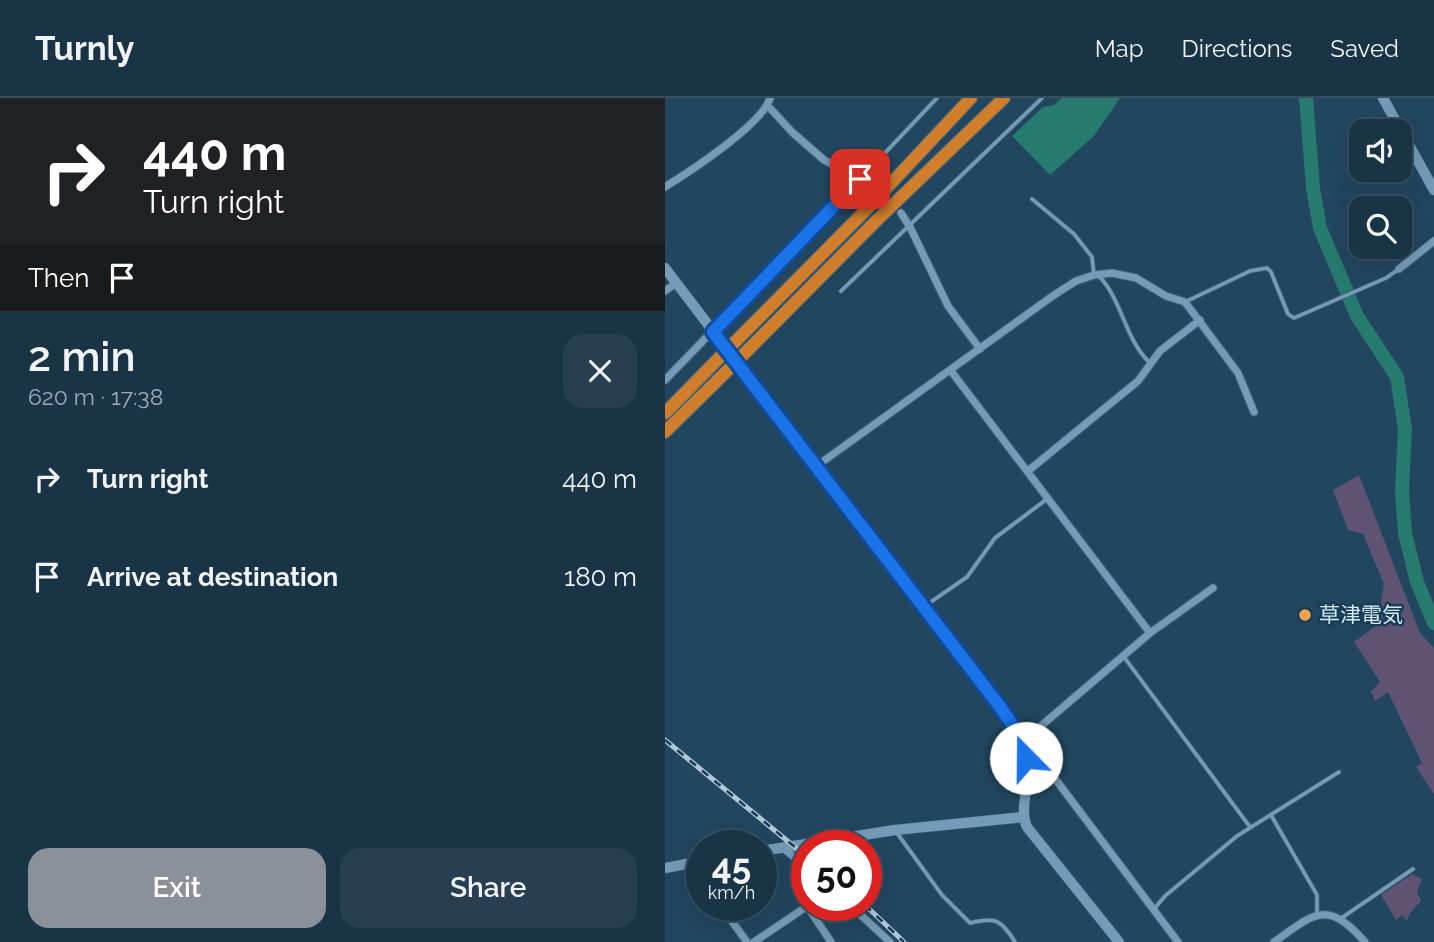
<!DOCTYPE html>
<html lang="en">
<head>
<meta charset="utf-8">
<style>
	body { margin:0; font-family:Raleway,"Noto Sans JP",sans-serif; background:#273f52; color:#f1f3f6; height:100vh; display:flex; flex-direction:column; font-size:26px; white-space:nowrap }
	* { box-sizing:border-box; margin:0 }
	p { font-size:23px; color:#9faab4 }
	.icon { flex:none; width:38px; height:38px; fill:none; stroke:currentColor; stroke-width:2; stroke-linecap:round; stroke-linejoin:round }
	.map { position:relative; flex:1; overflow:hidden }
	.sheet { display:flex; flex-direction:column; background:#1a3447; width:665px }
	.sheet>* { flex:none }
	.hud { background:#202124; color:#fff; overflow:hidden }
	.buttons { position:absolute; left:684px; top:21px; display:grid; gap:14px }
	.buttons a { display:grid; place-items:center; width:63px; height:63px; border-radius:14px; background:#1a3447; box-shadow:0 7px 28px #0002,0 0 0 2px #384f60; font-size:35px }
	.speed { position:absolute; left:21px; top:732px; display:flex; gap:14px; font-size:35px; font-weight:700; text-align:center }
	.speed>* { display:grid; place-content:center; width:91px; height:91px; border-radius:50%; background:#1a3447; box-shadow:0 7px 28px #0002,0 0 0 2px #384f60; line-height:1 }
	.speed small { font-size:18px; font-weight:400 }
	.speed .limit { border:10px solid #d22; background:#fff; color:#111 }
	.pin { position:absolute; display:grid; place-items:center; width:60px; height:60px; color:#fff; margin:-30px; border-radius:14px; box-shadow:0 4px 10px #0006 }
	.me { position:absolute; width:77px; margin:-38px; rotate:338deg; stroke-linejoin:round; filter:drop-shadow(0 0 5px #0008) }
	.turn { display:flex; align-items:center; gap:24px; height:147px; padding:0 28px; font-size:32px }
	.turn .icon { width:91px; height:91px; stroke-width:2.5 }
	.turn b { display:block; font-size:49px; line-height:60px }
	.then { display:flex; align-items:center; height:66px; padding:0 28px; background:#0003; gap:14px; font-size:26px }
	.round { display:grid; place-items:center; flex:none; width:74px; height:74px; border-radius:21px; background:#273f52 }
	.head { display:flex; align-items:center; justify-content:space-between; height:119px; padding:0 28px }
	h1 { font-size:42px; font-weight:600; line-height:52px }
	.primary-button { display:flex; gap:14px; margin-top:auto; padding:14px 28px }
	.primary-button a { flex:1; height:80px; border-radius:21px; background:#8c9099; color:#fff; font-size:28px; font-weight:600; line-height:80px; text-align:center }
	.primary-button a+a { background:#273f52; color:#f1f3f6 }
	ul { padding:0; list-style:none }
	li { display:flex; align-items:center; gap:21px; height:98px; padding:0 28px }
	li div { flex:1 }
	li b { display:block; font-size:26px }
	li em { font-style:normal }
	header { display:flex; align-items:center; gap:42px; box-sizing:border-box; height:98px; padding:0 35px; background:#1a3447; border-bottom:2px solid #384f60 }
	header strong { font-size:33px }
	nav { display:flex; gap:38px; margin-inline-start:auto; font-size:24px }
	main { display:flex; flex:1; min-height:0 }
	.map>svg:first-child { display:block }
	.green { fill:#5e5372 }
	.water { fill:#267b6e }
	.lines { fill:none; stroke-linecap:round; stroke-linejoin:round }
	.river { stroke:#267b6e; stroke-width:14 }
	.lane-casing { stroke:#446579; stroke-width:5 }
	.street-casing { stroke:#446579; stroke-width:9 }
	.secondary-casing { stroke:#446579; stroke-width:11 }
	.highway-casing { stroke:#446579; stroke-width:14 }
	.lane { stroke:#749bb7; stroke-width:3.5 }
	.street { stroke:#749bb7; stroke-width:7 }
	.secondary { stroke:#749bb7; stroke-width:10 }
	.highway { stroke:#d07e2c; stroke-width:12 }
	.rail-casing { stroke:#b0c7d8; stroke-width:5 }
	.rail { stroke:#173c54; stroke-width:2.5; stroke-dasharray:8; stroke-linecap:butt }
	.highway-bridge-casing { stroke:#446579; stroke-width:14; stroke-linecap:butt }
	.highway-bridge { stroke:#d07e2c; stroke-width:12 }
	.route-casing { stroke:#114b97; stroke-width:18 }
	.route { stroke:#1a73e8; stroke-width:12 }
	.poi-dot { fill:#f9a04d; stroke:#173c54; stroke-width:2.5 }
	.labels { text-anchor:middle; stroke-width:5; stroke-linejoin:round; paint-order:stroke }
	.poi-label { font-size:21px; fill:#d5e9f8; stroke:#173c54; text-anchor:start }
</style>
</head>
<body>
<header>
<strong>Turnly</strong>
<nav><a>Map</a><a>Directions</a><a>Saved</a></nav>
</header>
<main>
<section class="sheet">
<div class="hud">
<div class="turn"><svg class="icon" aria-label="right" viewBox="0 0 24 24"><path d="M7 20v-9h11M14 6l5 5-5 5"/></svg><div><b>440 m</b>Turn right</div></div>
<div class="then">Then<svg class="icon" aria-label="arrive" viewBox="0 0 24 24"><path d="M6 21V4h12l-3 4 3 4H6"/></svg></div>
</div>
<div class="head"><div><h1>2 min</h1><p>620 m · 17:38</p></div><a class="round"><svg class="icon" aria-label="close" viewBox="0 0 24 24"><path d="M6 6l12 12M18 6L6 18"/></svg></a></div>
<ul>
<li><svg class="icon" aria-label="right" viewBox="0 0 24 24"><path d="M7 20v-9h11M14 6l5 5-5 5"/></svg><div><b>Turn right</b></div><em>440 m</em></li>
<li><svg class="icon" aria-label="arrive" viewBox="0 0 24 24"><path d="M6 21V4h12l-3 4 3 4H6"/></svg><div><b>Arrive at destination</b></div><em>180 m</em></li>
</ul>
<div class="primary-button"><a>Exit</a><a>Share</a></div>
</section>
<div class="map">
<svg width="769" height="844" viewBox="0 0 769 844">
	<rect width="100%" height="100%" fill="#22465f"/>
	<path class="green" d="M694 377 755 535 769 550V696L751 669 757 665 723 594 710 603 706 594 715 584 689 544 712 527 719 486 698 436 683 432 668 392Z
		M747 776 757 781 752 794 756 803 745 815 742 823 737 817 731 822 716 797Z"/>
	<path class="water" d="M397 0H455L429 38 385 77 347 38 378 9 389 7Z"/>
	<g class="lines">
		<path class="river" d="M641 0 648 90 655 130 692 218 732 279 740 331 737 393 740 435 752 484 769 525"/>
		<g class="lane-casing">
			<path id="lane" d="M202 74 272 0
				M367 101 409 136 427 159 429 177
				M434 178C457 202 460 241 484 264
				M176 193 377 0
				M520 204 585 173 602 170 606 174 623 216 629 220 721 180 734 171
				M260 508 302 479 330 440 382 401
				M459 559 585 729
				M606 717 652 797V817
				M232 735 277 797 305 825C330 819 336 821 350 844
				M489 811 500 798 572 738 674 674
				M675 821 748 771"/>
		</g>
		<g class="street-casing">
			<path id="street" d="M103 8 127 34 159 62 195 81
				M0 89C24 74 98 26 105 0
				M236 115 245 129 283 208 315 251
				M734 171 769 143
				M0 193 11 185
				M286 273 485 535
				M0 282 201 75 211 86
				M153 367 389 197 411 183 429 177 447 175 471 180 501 198 520 204 573 275 589 314
				M363 373 473 283 495 253 535 222
				M117 749 142 770
				M25 765 37 781
				M55 807 82 844
				M185 807 225 844
				M142 808 166 844
				M89 844 144 807
				M513 844 373 658 356 645 485 535 548 490
				M609 844C650 815 662 801 700 844"/>
		</g>
		<g class="secondary-casing">
			<path id="secondary" d="M718 0 769 92
				M0 170 343 620C354 638 363 657 363 678 362 694 355 713 362 729L454 844
				M96 753 230 732 359 719
				M0 770 37 763"/>
		</g>
		<g class="highway-casing">
			<path id="highway" d="M69 245 201 112 306 0
				M80 255 212 122 339 0
				M0 315 54 260
				M0 334 64 271"/>
		</g>
		<use href="#lane" class="lane"/>
		<use href="#street" class="street"/>
		<use href="#secondary" class="secondary"/>
		<use href="#highway" class="highway"/>
		<g class="rail-casing">
			<path id="rail" d="M0 642 142 759
				M200 807 239 844"/>
		</g>
		<use href="#rail" class="rail"/>
		<g class="highway-bridge-casing">
			<path id="highway-bridge" d="M54 260 69 245
				M64 271 80 255"/>
		</g>
		<use href="#highway-bridge" class="highway-bridge"/>
	</g>
	<g class="lines">
		<g class="route-casing">
			<path id="route" d="M195 81 48 234 336 610 350 631 361 660"/>
		</g>
		<use href="#route" class="route"/>
	</g>
	<circle class="poi-dot" cx="640" cy="517" r="7"/>
	<g class="labels">
		<g class="poi-label">
			<text x="654" y="524">草津電気</text>
		</g>
	</g>
</svg>
<div class="buttons">
<a><svg class="icon" aria-label="sound" viewBox="0 0 24 24"><path d="M4 9h4l5-4v14l-5-4H4zM17 9q2 3 0 6"/></svg></a>
<a><svg class="icon" aria-label="search" viewBox="0 0 24 24"><circle cx="10" cy="10" r="6"/><path d="M15 15l6 6"/></svg></a>
</div>
<div class="speed"><div>45<small>km/h</small></div><div class="limit">50</div></div>
<div class="pin" style="left:195px;top:81px;background:#d93025"><svg class="icon" aria-label="arrive" viewBox="0 0 24 24"><path d="M6 21V4h12l-3 4 3 4H6"/></svg></div>
<svg class="me" style="left:361px;top:660px" viewBox="-20 -20 40 40"><circle r="19" fill="#fff"/><path d="M0-13L10 11 0 6-10 11z" fill="#1a73e8"/></svg>
</div>
</main>
</body>
</html>
